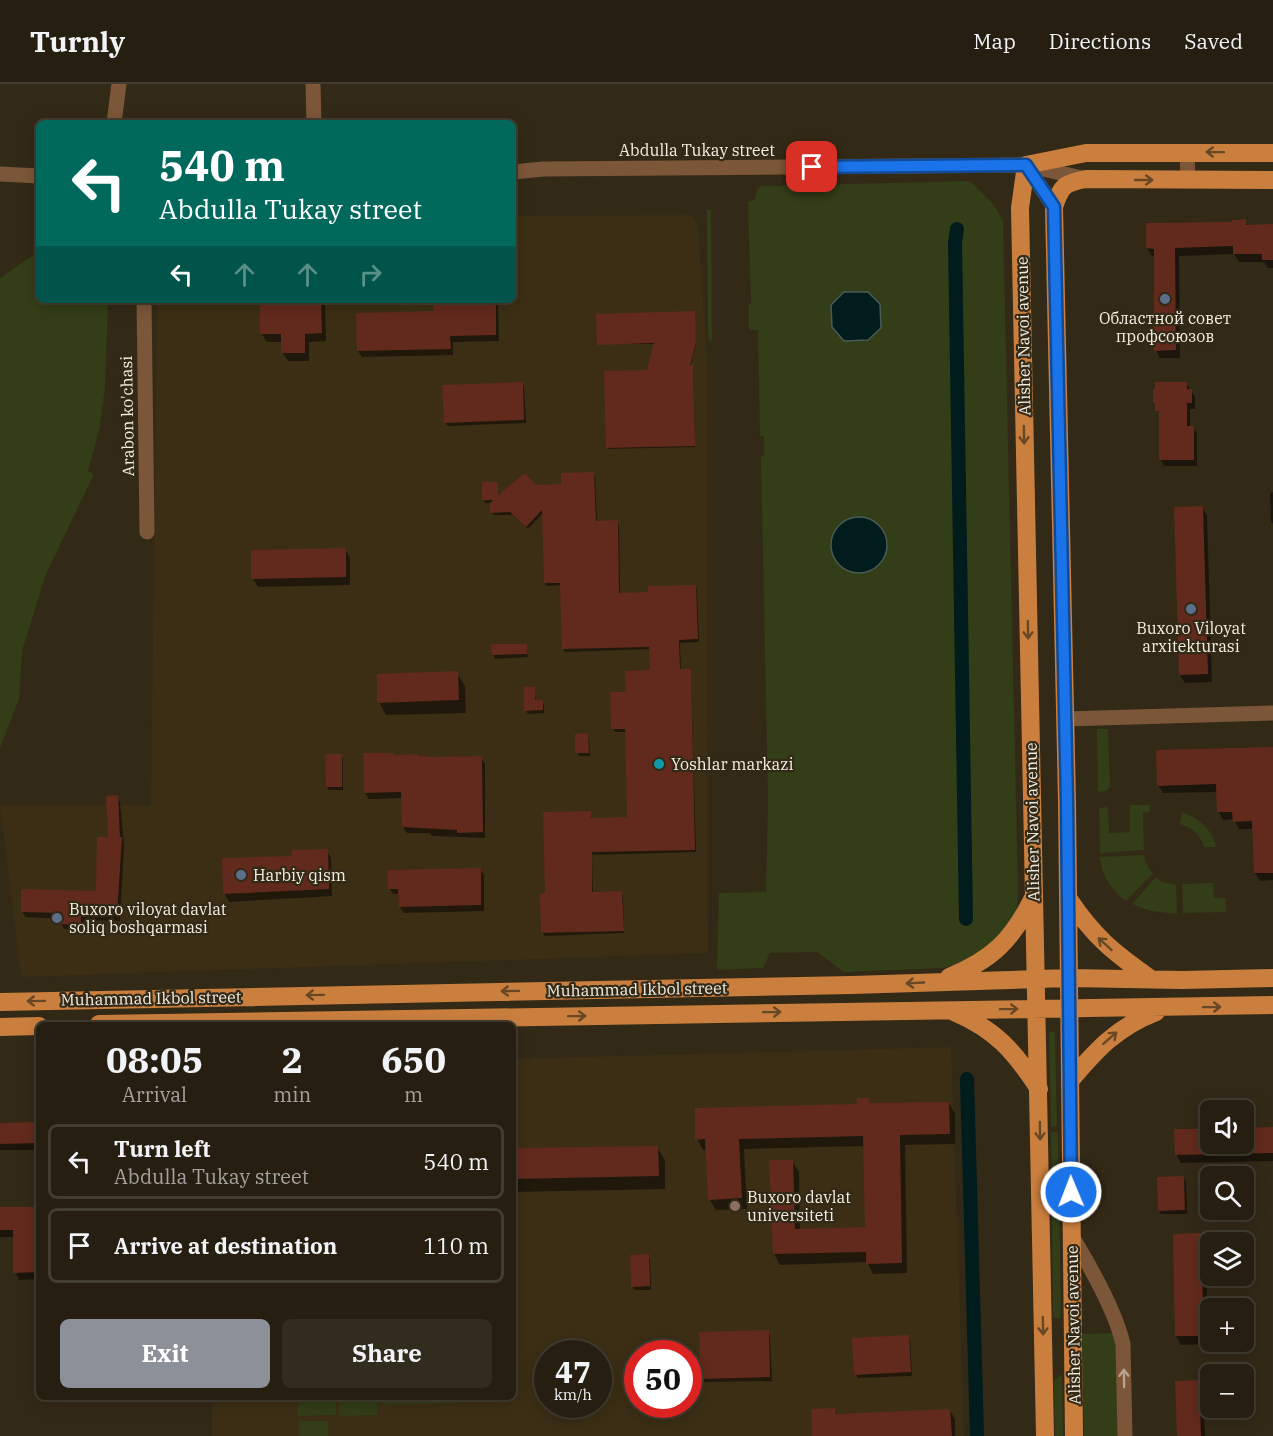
<!DOCTYPE html>
<html lang="en">
<head>
<meta charset="utf-8">
<style>
	body { margin:0; font-family:"IBM Plex Serif",serif; background:#322c1f; color:#f1f3f6; height:100vh; display:flex; flex-direction:column; font-size:22px; white-space:nowrap }
	* { box-sizing:border-box; margin:0 }
	p { font-size:20px; color:#a4a29f }
	.icon { flex:none; width:33px; height:33px; fill:none; stroke:currentColor; stroke-width:2; stroke-linecap:round; stroke-linejoin:round }
	.map { position:relative; flex:1; overflow:hidden }
	.sheet { position:absolute; left:36px; top:938px; width:480px; height:378px; display:flex; flex-direction:column; background:#261f11; border-radius:9px; box-shadow:0 3px 15px #0003,0 0 0 2px #423d31 }
	.sheet>* { flex:none }
	.guide { position:absolute; left:36px; top:36px; width:480px; height:183px; border-radius:9px; box-shadow:0 3px 15px #0003,0 0 0 2px #423d31; background:#00695c; color:#fff; overflow:hidden }
	.buttons { position:absolute; left:1200px; top:1016px; display:grid; gap:12px }
	.buttons a { display:grid; place-items:center; width:54px; height:54px; border-radius:9px; background:#261f11; box-shadow:0 3px 15px #0003,0 0 0 2px #423d31; font-size:30px }
	.speed { position:absolute; left:534px; top:1256px; display:flex; gap:12px; font-size:30px; font-weight:700; text-align:center }
	.speed>* { display:grid; place-content:center; width:78px; height:78px; border-radius:50%; background:#261f11; box-shadow:0 3px 15px #0003,0 0 0 2px #423d31; line-height:1 }
	.speed small { font-size:15px; font-weight:400 }
	.speed .limit { border:9px solid #d22; background:#fff; color:#111 }
	.pin { position:absolute; display:grid; place-items:center; width:51px; height:51px; color:#fff; margin:-26px; border-radius:12px; box-shadow:0 3px 9px #0006 }
	.me { position:absolute; width:66px; margin:-33px; rotate:359deg; stroke-linejoin:round; filter:drop-shadow(0 0 4px #0008) }
	.turn { display:flex; align-items:center; gap:21px; height:126px; padding:0 24px; font-size:27px }
	.turn .icon { width:78px; height:78px; stroke-width:2.5 }
	.turn b { display:block; font-size:42px; line-height:51px }
	.lanes { display:flex; align-items:center; height:57px; padding:0 24px; background:#0003; justify-content:center; gap:30px; direction:ltr }
	.lanes .off { opacity:.35 }
	.eta { display:flex; justify-content:space-evenly; align-items:center; height:102px; text-align:center }
	.eta b { font-size:36px; font-weight:800; line-height:42px }
	.cta { display:flex; gap:12px; margin-top:auto; padding:12px 24px }
	.cta a { flex:1; height:69px; border-radius:9px; background:#8c9099; color:#fff; font-size:24px; font-weight:800; line-height:69px; text-align:center }
	.cta a+a { background:#322c1f; color:#f1f3f6 }
	ul { padding:0; list-style:none }
	li { display:flex; align-items:center; gap:18px; height:75px; margin:0 12px 9px; padding:0 12px; border:3px solid #423d31; border-radius:9px }
	li div { flex:1 }
	li b { display:block; font-size:22px }
	li em { font-style:normal }
	header { display:flex; align-items:center; gap:36px; box-sizing:border-box; height:84px; padding:0 30px; background:#261f11; border-bottom:2px solid #423d31 }
	header strong { font-size:28px }
	nav { display:flex; gap:33px; margin-inline-start:auto; font-size:21px }
	.map>svg:first-child { display:block }
	.built { fill:#3b2e15; fill-rule:evenodd }
	.green { fill:#333d17 }
	.water { fill:#011c1c; stroke:#4a5b57; stroke-width:1.5 }
	.shadow { fill:#0007 }
	.lines { fill:none; stroke-linecap:round; stroke-linejoin:round }
	.canal { stroke:#011c1c; stroke-width:14 }
	.building { fill:#612a1c }
	.minor { stroke:#7b5639; stroke-width:15 }
	.major { stroke:#cb7f3e; stroke-width:18 }
	.oneway { stroke:#684725 }
	.oneway2 { stroke:#b8a28e }
	.route-casing { stroke:#114b97; stroke-width:15 }
	.route { stroke:#1a73e8; stroke-width:10 }
	.service-dot { fill:#5c6f8a; stroke:#332917; stroke-width:2 }
	.culture-dot { fill:#0f9aa8; stroke:#332917; stroke-width:2 }
	.education-dot { fill:#8d6e63; stroke:#332917; stroke-width:2 }
	.labels { text-anchor:middle; stroke-width:4.5; stroke-linejoin:round; paint-order:stroke }
	.street-label { font-size:16px; fill:#f4eee2; stroke:#332917 }
	.poi-label { font-size:16px; fill:#f4eee2; stroke:#332917; text-anchor:start }
</style>
</head>
<body>
<header>
<strong>Turnly</strong>
<nav><a>Map</a><a>Directions</a><a>Saved</a></nav>
</header>
<div class="map">
<svg width="1273" height="1352" viewBox="0 0 1273 1352">
	<rect width="100%" height="100%" fill="#332917"/>
	<path class="built" d="M691 131 698 140 707 279 708 869 21 893 0 721H151L157 216H513V132Z
		M951 963 964 1352H212V1313L513 1312V975ZM548 1269H598V1320H548ZM638 1269H688V1320H638Z"/>
	<path class="green" d="M970 97 993 120 1003 137 1018 808C1017 814 1018 821 1016 827 1004 855 971 878 943 884L844 888 817 868 770 869 763 884 717 886 719 809 766 808 768 717 761 372 764 371V352H760L758 246H749V220H751L748 118 755 115 757 105 762 102Z
		M707 126H711L712 258 709 255 708 248Z
		M39 167V216H108L105 304 99 347 88 387 94 390 46 490 22 567 19 615 0 664V194Z
		M1108 645 1110 703 1106 707 1098 708 1097 645Z
		M1130 721H1150V728L1143 729 1144 766 1100 769 1099 724 1108 723 1109 749 1130 748Z
		M1182 728C1199 734 1212 745 1216 763H1204C1201 751 1192 744 1180 740Z
		M1144 771 1148 783 1153 789 1126 817C1111 805 1102 793 1100 773Z
		M1156 793 1162 798 1176 801 1177 830 1151 827 1132 820Z
		M1213 799 1214 814H1226V828L1183 829 1182 800Z
		M1052 947 1055 949 1057 1042 1051 1043 1049 949Z
		M1051 1048H1058L1061 1234H1053Z
		M1114 1249 1119 1274 1120 1352H1084L1082 1250Z
		M1062 1290 1063 1352H1055L1054 1296Z
		M298 1313H336V1331L298 1332Z
		M339 1313H377V1331L339 1332Z
		M383 1313H457V1319L383 1321Z
		M299 1337H328V1352H299Z"/>
	<path class="water" d="M844 208H868L880 220 881 244 868 256 844 257 832 243 831 221Z
		M831 461a28 28 0 1 1 56 0a28 28 0 1 1-56 0Z"/>
	<path class="shadow" d="M281 34H294V39H281Z
		M1245 137 1248 142H1273V184H1268L1264 178H1239L1234 170 1179 172 1180 274H1160L1156 266V172H1152L1147 164Z
		M261 216H325L326 257 309 258V277H288L283 269V258H267L262 250Z
		M495 216 498 222 499 257 453 258V271L362 273 358 267 435 229Z
		M694 228 696 260 690 283 693 284 695 363 608 365 648 287 655 260H599Z
		M522 299 524 303 526 339 448 342 445 339Z
		M1186 299 1195 313V325H1190V343H1193L1197 349V382H1164L1161 376V333L1154 318Z
		M593 390 595 393 597 438H617L619 441 620 510 650 509 695 502 697 505 699 558 680 559 681 587 690 586 691 590 696 768 592 771 593 809H621L623 812 624 849 545 852 543 849 546 811 590 728 592 736 628 735 626 648H615L613 645 628 609 651 587V565L565 568 563 565 562 501 547 502 545 499 543 429 528 445 513 431H493L491 419H485L484 416 497 400 499 413 535 403 562 402Z
		M1273 408V440L1271 437 1270 409Z
		M1202 423 1207 432 1212 598 1185 599 1180 591Z
		M345 465 350 474V501L258 503 253 495Z
		M526 561 528 573 495 575 493 571Z
		M457 589 465 602 466 629 386 631 379 618Z
		M534 605 536 617H542L544 620V629L528 630 526 627Z
		M587 651 589 655 590 672H579L577 668Z
		M1273 665V796L1260 797 1255 789 1254 745H1239L1234 735 1223 736 1219 728 1218 708 1163 709 1158 701Z
		M341 671 343 675V706H329L327 703Z
		M394 672 481 674 485 680V754L432 752 430 749H407L403 743V714L369 715 365 709Z
		M117 713 120 719 124 761 120 837 84 836V846L64 845 61 839V835L26 833 22 828 98 809Z
		M327 767 331 774 332 812 229 818 225 810 224 775 294 773Z
		M480 785 484 791V827L404 829 400 823V810H393L389 804Z
		M869 1016 871 1021 949 1019 955 1030V1060L905 1061 907 1189 873 1190 867 1178 780 1181 774 1170 792 1077 799 1088 800 1146 867 1145 865 1062 744 1065 747 1125 716 1126 709 1115 707 1066H703L697 1055 859 1021Z
		M0 1040H39V1066H0Z
		M1244 1045H1273V1077L1181 1079 1176 1070V1047L1210 1046V1059H1244Z
		M657 1063 665 1076V1105L513 1108V1066Z
		M1183 1093 1186 1097 1187 1130H1161L1159 1127Z
		M39 1124V1195L19 1196 15 1188 14 1153H0V1125Z
		M1201 1151 1206 1159 1208 1260 1181 1261 1176 1252Z
		M648 1172 650 1175 651 1206H635L633 1203Z
		M768 1248 770 1252 772 1297 704 1298 701 1294Z
		M908 1253 910 1256 912 1292 858 1294 856 1290Z
		M1198 1297 1203 1306 1205 1352H1178Z
		M835 1325 838 1332 950 1327 955 1335V1352H814Z"/>
	<g class="lines">
		<path class="canal" d="M957 145 955 159 966 835
			M967 995 977 1352"/>
	</g>
	<path class="building" d="M1246 135V141L1273 140V176H1262V170H1233V162L1175 164 1176 266 1154 267V165L1146 164V139L1232 138V136Z
		M260 216H321L322 249 305 250V269H281V250H260Z
		M433 216H496V251L450 252 451 265 357 267 356 229 434 227Z
		M695 227 696 258 690 281H693L695 362 606 364 604 287 647 286 654 259 597 261 596 230Z
		M523 298 524 336 444 339 442 301Z
		M1155 298H1187V305H1192V319H1187V342H1194V376H1159V327H1155V319H1153V305H1155Z
		M594 388 596 437 618 436 619 509 648 508V502L696 501 698 555 679 556 680 585H691L695 766 592 768V808L622 807 624 847 541 849 540 810 545 809 543 728 591 727V734L627 733 625 645H611L610 608H626L625 587 650 586 649 563 562 565 560 499H544L542 426 526 443 510 428 490 429V419L493 416H482V398H498V411L525 389 536 401 561 400V389Z
		M1203 422 1208 590 1179 591 1174 423Z
		M346 464V493L251 495V466Z
		M491 560H527V570L492 571Z
		M458 587 459 616 377 619V590Z
		M524 603H535V616H543V626L524 627Z
		M588 649 589 669H575V650Z
		M1273 663V789H1254L1252 737 1233 738 1232 728H1217L1216 700 1157 702 1156 666Z
		M363 669H394V671L418 670V672L439 673 482 672 483 748 457 749V746L402 743 401 708 364 709Z
		M325 670H342V703H326Z
		M118 711 120 753H122L117 831 81 830V841L59 840V829L21 828V805L96 807 97 753H108L106 712Z
		M328 765 329 805 223 810 222 774 292 772V766Z
		M481 784V821L399 823 398 805H388L387 786Z
		M857 1014H869L870 1019 949 1018 950 1050 900 1051 902 1179 866 1180V1168L773 1170 769 1076H793L795 1145 865 1143 863 1052 739 1055 742 1114 708 1116 705 1055 695 1056V1024L857 1020Z
		M39 1038V1059L0 1060V1039Z
		M1273 1043V1069L1175 1071 1174 1045H1210V1059H1244V1044Z
		M658 1062 659 1092 513 1095V1064Z
		M1184 1092 1185 1126 1158 1127 1157 1093Z
		M0 1123H39V1188L13 1189V1146H0Z
		M1201 1149 1204 1252H1175L1173 1150Z
		M649 1170 650 1202 631 1203 630 1171Z
		M769 1246 770 1293 700 1295 699 1248Z
		M909 1251 911 1288 854 1291 852 1254Z
		M1199 1296 1201 1352H1177L1175 1297Z
		M835 1324 836 1330 950 1325 952 1352H812L811 1325Z"/>
	<g class="lines">
		<path class="minor" d="M313 0 314 39
			M114 39 119 0
			M1187 68 1188 96
			M1026 81 1054 123
			M513 88 543 85 1026 81 1086 95
			M0 90 39 92
			M144 216 147 448
			M1065 635 1273 629
			M1071 1151C1090 1182 1115 1225 1123 1260L1125 1352"/>
		<path class="major" d="M1068 814C1094 853 1113 868 1151 895
			M949 893C992 876 1012 856 1033 814
			M0 918 852 901 1069 894 1182 896 1273 894
			M954 928C996 946 1014 967 1039 1005
			M99 940 1273 921
			M0 943 39 942
			M1070 997C1096 966 1117 943 1156 928
			M1045 1352C1038 943 1028 534 1020 124L1026 81 1086 69H1273
			M1074 1352 1067 717 1054 123C1061 102 1064 99 1086 95L1273 96"/>
	</g>
	<defs><path id="oneway-shaft" d="M-6 0H5M1.5-3L5.5 0L1.5 3" fill="none" stroke-width="1.6" stroke-linecap="round" stroke-linejoin="round" transform="scale(1.5)"/></defs>
	<g class="oneway">
		<use href="#oneway-shaft" transform="translate(1215 68) rotate(-179)"/>
		<use href="#oneway-shaft" transform="translate(1144 96)"/>
		<use href="#oneway-shaft" transform="translate(1024 351) rotate(89)"/>
		<use href="#oneway-shaft" transform="translate(1028 546) rotate(89)"/>
		<use href="#oneway-shaft" transform="translate(1105 860) rotate(-138)"/>
		<use href="#oneway-shaft" transform="translate(915 899) rotate(177)"/>
		<use href="#oneway-shaft" transform="translate(510 907) rotate(179)"/>
		<use href="#oneway-shaft" transform="translate(315 911) rotate(179)"/>
		<use href="#oneway-shaft" transform="translate(36 917) rotate(179)"/>
		<use href="#oneway-shaft" transform="translate(1212 923) rotate(-1)"/>
		<use href="#oneway-shaft" transform="translate(1009 925) rotate(-1)"/>
		<use href="#oneway-shaft" transform="translate(772 928) rotate(-1)"/>
		<use href="#oneway-shaft" transform="translate(577 932) rotate(-1)"/>
		<use href="#oneway-shaft" transform="translate(1110 954) rotate(-41)"/>
		<use href="#oneway-shaft" transform="translate(1040 1047) rotate(89)"/>
		<use href="#oneway-shaft" transform="translate(1043 1242) rotate(89)"/>
	</g>
	<use class="oneway2" href="#oneway-shaft" transform="translate(1124 1294) rotate(-91)"/>
	<g class="lines">
		<g class="route-casing">
			<path id="route" d="M812 83 1026 81 1054 123 1067 717 1071 1108"/>
		</g>
		<use href="#route" class="route"/>
	</g>
	<g class="service-dot">
		<circle cx="1165" cy="215" r="6"/>
		<circle cx="1191" cy="525" r="6"/>
		<circle cx="241" cy="791" r="6"/>
		<circle cx="57" cy="834" r="6"/>
	</g>
	<circle class="culture-dot" cx="659" cy="680" r="6"/>
	<circle class="education-dot" cx="735" cy="1122" r="6"/>
	<g class="labels">
		<g class="street-label">
			<text x="697" y="72">Abdulla Tukay street</text>
			<text transform="translate(1023 252) rotate(-91)" y="6">Alisher Navoi avenue</text>
			<text transform="translate(127 332) rotate(-91)" y="6">Arabon ko'chasi</text>
			<text transform="translate(1032 738) rotate(-91)" y="6">Alisher Navoi avenue</text>
			<text transform="translate(637 905) rotate(-1)" y="6">Muhammad Ikbol street</text>
			<text transform="translate(151 914) rotate(-1)" y="6">Muhammad Ikbol street</text>
			<text transform="translate(1073 1241) rotate(-91)" y="6">Alisher Navoi avenue</text>
		</g>
		<g class="poi-label">
			<text x="1165" y="240" text-anchor="middle">Областной совет<tspan x="1165" dy="18">профсоюзов</tspan></text>
			<text x="1191" y="550" text-anchor="middle">Buxoro Viloyat<tspan x="1191" dy="18">arxitekturasi</tspan></text>
			<text x="671" y="686">Yoshlar markazi</text>
			<text x="253" y="797">Harbiy qism</text>
			<text x="69" y="831">Buxoro viloyat davlat<tspan x="69" dy="18">soliq boshqarmasi</tspan></text>
			<text x="747" y="1119">Buxoro davlat<tspan x="747" dy="18">universiteti</tspan></text>
		</g>
	</g>
</svg>
<div class="buttons">
<a><svg class="icon" aria-label="sound" viewBox="0 0 24 24"><path d="M4 9h4l5-4v14l-5-4H4zM17 9q2 3 0 6"/></svg></a>
<a><svg class="icon" aria-label="search" viewBox="0 0 24 24"><circle cx="10" cy="10" r="6"/><path d="M15 15l6 6"/></svg></a>
<a><svg class="icon" aria-label="layers" viewBox="0 0 24 24"><path d="M12 4l9 5-9 5-9-5zM3 14l9 5 9-5"/></svg></a>
<a>+</a>
<a>−</a>
</div>
<div class="speed"><div>47<small>km/h</small></div><div class="limit">50</div></div>
<div class="pin" style="left:812px;top:83px;background:#d93025"><svg class="icon" aria-label="arrive" viewBox="0 0 24 24"><path d="M6 21V4h12l-3 4 3 4H6"/></svg></div>
<svg class="me" style="left:1071px;top:1108px" viewBox="-20 -20 40 40"><circle r="17" fill="#1a73e8" stroke="#fff" stroke-width="3"/><path d="M0-11L8 9 0 5-8 9z" fill="#fff"/></svg>
<div class="guide">
<div class="turn"><svg class="icon" aria-label="left" viewBox="0 0 24 24"><path d="M17 20v-9H6M10 6l-5 5 5 5"/></svg><div><b>540 m</b>Abdulla Tukay street</div></div>
<div class="lanes"><svg class="icon" aria-label="left" viewBox="0 0 24 24"><path d="M17 20v-9H6M10 6l-5 5 5 5"/></svg><svg class="icon off" aria-label="ahead" viewBox="0 0 24 24"><path d="M12 20V5M6 11l6-6 6 6"/></svg><svg class="icon off" aria-label="ahead" viewBox="0 0 24 24"><path d="M12 20V5M6 11l6-6 6 6"/></svg><svg class="icon off" aria-label="right" viewBox="0 0 24 24"><path d="M7 20v-9h11M14 6l5 5-5 5"/></svg></div>
</div>
<section class="sheet">
<div class="eta">
<div><b>08:05</b><p>Arrival</p></div>
<div><b>2</b><p>min</p></div>
<div><b>650</b><p>m</p></div>
</div>
<ul>
<li><svg class="icon" aria-label="left" viewBox="0 0 24 24"><path d="M17 20v-9H6M10 6l-5 5 5 5"/></svg><div><b>Turn left</b><p>Abdulla Tukay street</p></div><em>540 m</em></li>
<li><svg class="icon" aria-label="arrive" viewBox="0 0 24 24"><path d="M6 21V4h12l-3 4 3 4H6"/></svg><div><b>Arrive at destination</b></div><em>110 m</em></li>
</ul>
<div class="cta"><a>Exit</a><a>Share</a></div>
</section>
</div>
</body>
</html>
